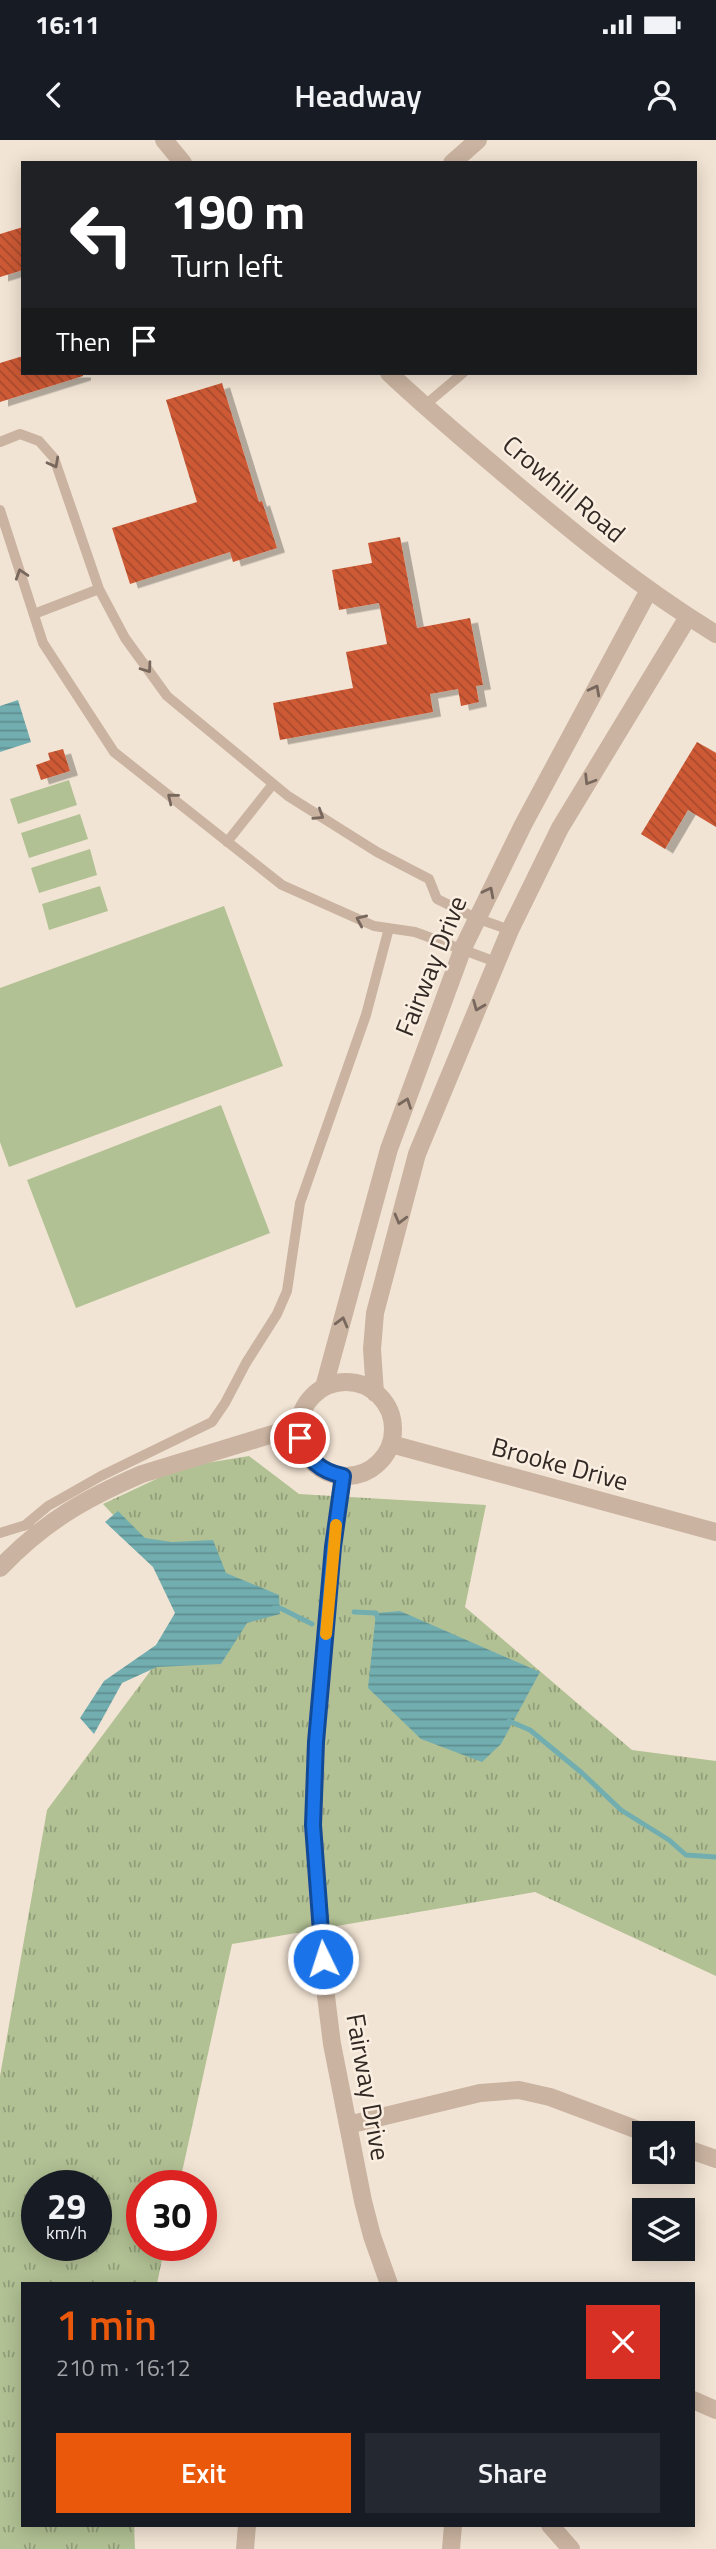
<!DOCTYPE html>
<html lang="en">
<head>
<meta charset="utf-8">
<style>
	body { margin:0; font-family:"Titillium Web",sans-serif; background:#242831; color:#f1f3f6; height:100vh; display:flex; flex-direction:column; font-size:26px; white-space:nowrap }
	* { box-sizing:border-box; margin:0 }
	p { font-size:23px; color:#9ea1a6 }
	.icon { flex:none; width:38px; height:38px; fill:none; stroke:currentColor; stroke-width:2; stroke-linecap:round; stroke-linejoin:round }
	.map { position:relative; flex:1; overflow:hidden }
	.side { position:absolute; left:21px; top:2142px; width:674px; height:245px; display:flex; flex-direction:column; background:#171b24; border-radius:0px; box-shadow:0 4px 18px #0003 }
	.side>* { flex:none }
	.guide { position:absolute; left:21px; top:21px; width:676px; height:214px; border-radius:0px; box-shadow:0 4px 18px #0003; background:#202124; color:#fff; overflow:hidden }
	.controls { position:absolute; left:632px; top:1981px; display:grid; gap:14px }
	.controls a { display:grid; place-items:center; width:63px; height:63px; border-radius:0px; background:#171b24; box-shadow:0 4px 18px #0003; font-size:35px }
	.speed { position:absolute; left:21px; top:2030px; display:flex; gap:14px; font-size:35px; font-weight:700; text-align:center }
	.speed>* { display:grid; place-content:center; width:91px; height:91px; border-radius:50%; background:#171b24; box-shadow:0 4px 18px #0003; line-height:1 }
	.speed small { font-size:18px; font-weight:400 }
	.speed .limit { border:10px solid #d22; background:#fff; color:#111 }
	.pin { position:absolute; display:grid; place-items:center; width:60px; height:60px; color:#fff; margin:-30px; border:4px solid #fff; border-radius:50%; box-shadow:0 2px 7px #0007 }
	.me { position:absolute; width:77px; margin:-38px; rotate:356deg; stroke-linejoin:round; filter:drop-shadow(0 0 5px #0008) }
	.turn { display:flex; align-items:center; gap:24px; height:147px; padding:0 35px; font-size:32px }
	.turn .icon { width:91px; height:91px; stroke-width:2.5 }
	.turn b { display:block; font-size:49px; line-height:60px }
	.then { display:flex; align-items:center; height:66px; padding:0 35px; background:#0003; gap:14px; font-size:26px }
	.round { display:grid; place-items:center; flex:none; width:74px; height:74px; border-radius:0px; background:#242831 }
	.head { display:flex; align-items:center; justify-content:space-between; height:119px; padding:0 35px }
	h1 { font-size:42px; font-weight:600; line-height:52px; color:#ea580c }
	.button { display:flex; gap:14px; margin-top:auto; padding:14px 35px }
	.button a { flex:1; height:80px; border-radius:0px; background:#ea580c; color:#fff; font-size:28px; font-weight:600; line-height:80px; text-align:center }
	.button a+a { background:#242831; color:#f1f3f6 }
	.status { display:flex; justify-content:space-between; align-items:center; height:49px; padding:0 35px; background:#171b24; direction:ltr }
	.status svg { height:19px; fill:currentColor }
	header { display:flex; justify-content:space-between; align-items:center; height:91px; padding:0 35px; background:#171b24; font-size:32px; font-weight:600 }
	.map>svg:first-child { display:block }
	.grass { fill:url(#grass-tufts); fill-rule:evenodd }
	.garden { fill:#b2c194 }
	.water { fill:url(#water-rules) }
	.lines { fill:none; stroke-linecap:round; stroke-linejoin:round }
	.stream { stroke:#72aeb0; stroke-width:5 }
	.building { fill:url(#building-back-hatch); filter:url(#shadow) }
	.service { stroke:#cab3a0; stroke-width:10 }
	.minor { stroke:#cab3a0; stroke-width:18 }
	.tertiary { stroke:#cab3a0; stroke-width:18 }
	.oneway { stroke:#77675c }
	.route-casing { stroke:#114b97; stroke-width:18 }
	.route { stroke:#1a73e8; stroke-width:12 }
	.slow { stroke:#f59e0b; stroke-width:12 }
	.labels { text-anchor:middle; stroke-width:5; stroke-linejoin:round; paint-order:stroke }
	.street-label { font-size:26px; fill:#332924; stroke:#faeee1 }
</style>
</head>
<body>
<div class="status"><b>16:11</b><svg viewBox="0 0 49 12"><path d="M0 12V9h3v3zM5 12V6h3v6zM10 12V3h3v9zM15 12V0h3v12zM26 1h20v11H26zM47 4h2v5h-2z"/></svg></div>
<header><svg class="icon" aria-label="back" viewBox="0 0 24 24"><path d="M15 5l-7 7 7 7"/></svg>Headway<svg class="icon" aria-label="person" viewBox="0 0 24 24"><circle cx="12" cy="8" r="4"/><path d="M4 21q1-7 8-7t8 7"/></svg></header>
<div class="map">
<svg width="716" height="2409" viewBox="0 0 716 2409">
	<defs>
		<pattern id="grass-tufts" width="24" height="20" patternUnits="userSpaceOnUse" patternTransform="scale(1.75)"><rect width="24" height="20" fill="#b2c194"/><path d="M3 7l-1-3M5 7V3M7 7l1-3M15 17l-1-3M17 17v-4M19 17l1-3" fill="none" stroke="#919d79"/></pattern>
		<pattern id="water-rules" width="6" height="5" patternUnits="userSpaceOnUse" patternTransform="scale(1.75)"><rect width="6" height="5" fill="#72aeb0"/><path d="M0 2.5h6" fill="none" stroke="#5e8e8f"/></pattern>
		<pattern id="building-back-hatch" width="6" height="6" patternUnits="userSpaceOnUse" patternTransform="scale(1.75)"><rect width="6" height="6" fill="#ce5a36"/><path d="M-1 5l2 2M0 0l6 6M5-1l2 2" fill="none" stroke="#a84a2d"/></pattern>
		<filter id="shadow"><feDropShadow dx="8" dy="4.5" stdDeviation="0" flood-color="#0004"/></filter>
	</defs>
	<rect width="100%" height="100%" fill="#f2e4d4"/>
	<path class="grass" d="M249 1316 299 1354 486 1365 465 1467 632 1610 716 1621V1836L535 1752 232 1804 179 2046H142V2105H165L157 2144H23V2385H134L135 2409H0V1936L47 1670 180 1491 178 1445 103 1364 182 1327ZM37 2046H96V2105H37Z"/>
	<path class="garden" d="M69 640 77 665 18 684 10 659Z
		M80 674 88 699 29 718 21 693Z
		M90 709 97 735 39 753 31 728Z
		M100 746 108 771 49 790 42 764Z
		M224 766 283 926 9 1027 0 1002V848Z
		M221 965 270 1093 76 1168 27 1040Z"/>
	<path class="water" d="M18 560 31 602 0 612V566Z
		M118 1371 145 1398 172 1402 213 1400 226 1433 279 1455 280 1474 247 1483 221 1524 157 1527 122 1543 94 1594 80 1578 104 1541 156 1505 175 1473 153 1427 105 1382Z
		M400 1471 540 1532 501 1604 482 1622 421 1599 368 1548 376 1473Z"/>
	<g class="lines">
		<path class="stream" d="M274 1468H280L312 1484
			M354 1472 376 1473 378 1479
			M509 1581 530 1590 582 1633 621 1670 669 1700 686 1715 716 1717"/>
	</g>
	<path class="building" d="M23 87V130L0 137V94Z
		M23 216V233H83V236L0 262V223Z
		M222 243 259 362 262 361 277 408 233 422 230 412 130 444 112 388 197 362 166 260Z
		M400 397 417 488 470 478 483 545 476 546 479 562 461 566 458 549 430 554 433 572 280 600 273 563 353 548 346 512 387 504 379 463 339 470 332 430 372 423 368 403Z
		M697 602 716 613V687L688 670 665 709 641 694Z
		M63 609 70 631 41 640 36 625 50 620 48 613Z"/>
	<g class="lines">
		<path class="service" d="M424 266 463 233
			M0 302 20 294 39 301 54 318 99 449 125 498 167 556 288 656 377 712 429 739 437 759 476 778 510 790
			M0 370 43 503 114 612 282 745 374 786 415 792 496 822
			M34 474 99 449
			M227 702 273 644
			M24 1386 48 1366 101 1336 212 1282 225 1263 246 1223 277 1174 287 1151 300 1063 366 875 389 788
			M0 1393 29 1384"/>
		<path class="minor" d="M452 23 478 0
			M299 1289a47 47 0 1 1 94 0a47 47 0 1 1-94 0Z
			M324 1247 389 1009 463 808 523 685 649 450
			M375 1253 372 1209 375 1173 417 1014 510 790 560 688 688 477
			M391 1304 716 1392
			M343 1336 333 1407 316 1602 313 1685 324 1840 332 1904 363 2061 372 2096 389 2144
			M0 1428C44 1382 84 1359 142 1334L299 1286
			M348 1985 480 1953 519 1950 550 1957 646 1993
			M682 2007 716 2019
			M693 2260 716 2270
			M550 2385 571 2409
			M245 2409 247 2385
			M451 2409 453 2385"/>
		<path class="tertiary" d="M164 0 183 23
			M389 233C428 270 469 304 510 339 576 395 642 449 716 494"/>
	</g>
	<defs><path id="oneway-chevron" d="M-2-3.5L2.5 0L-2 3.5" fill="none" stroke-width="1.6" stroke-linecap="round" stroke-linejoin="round" transform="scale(1.75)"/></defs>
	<g class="oneway">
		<use href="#oneway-chevron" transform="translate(54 323) rotate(62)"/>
		<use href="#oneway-chevron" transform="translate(21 434) rotate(-108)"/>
		<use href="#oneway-chevron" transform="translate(147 528) rotate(54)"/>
		<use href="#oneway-chevron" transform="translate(595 550) rotate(-62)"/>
		<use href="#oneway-chevron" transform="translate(589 640) rotate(122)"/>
		<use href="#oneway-chevron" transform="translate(172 658) rotate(-141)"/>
		<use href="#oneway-chevron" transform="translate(319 675) rotate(32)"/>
		<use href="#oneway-chevron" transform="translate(489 752) rotate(-63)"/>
		<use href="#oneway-chevron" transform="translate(361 780) rotate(-156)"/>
		<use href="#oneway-chevron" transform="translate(478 866) rotate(112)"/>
		<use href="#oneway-chevron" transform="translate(406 963) rotate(-70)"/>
		<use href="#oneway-chevron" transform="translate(400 1079) rotate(105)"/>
		<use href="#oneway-chevron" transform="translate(342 1182) rotate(-75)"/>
	</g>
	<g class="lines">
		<g class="route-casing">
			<path id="route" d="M300 1298C308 1320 320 1331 343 1336L333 1407 316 1602 313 1685 323 1819"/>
		</g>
		<use href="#route" class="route"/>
		<path class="slow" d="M326 1494 336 1385"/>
	</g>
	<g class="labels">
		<g class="street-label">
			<text transform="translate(564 349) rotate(40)" y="9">Crowhill Road</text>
			<text transform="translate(431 826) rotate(-68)" y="9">Fairway Drive</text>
			<text transform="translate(560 1324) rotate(15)" y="9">Brooke Drive</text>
			<text transform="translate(368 1947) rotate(80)" y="9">Fairway Drive</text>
		</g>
	</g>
</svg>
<div class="controls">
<a><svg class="icon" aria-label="sound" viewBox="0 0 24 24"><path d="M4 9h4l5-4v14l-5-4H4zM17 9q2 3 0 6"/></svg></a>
<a><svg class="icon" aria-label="layers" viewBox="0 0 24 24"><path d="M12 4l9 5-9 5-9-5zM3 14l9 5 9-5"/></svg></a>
</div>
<div class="speed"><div>29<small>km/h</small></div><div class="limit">30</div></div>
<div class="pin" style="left:300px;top:1298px;background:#d93025"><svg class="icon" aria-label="arrive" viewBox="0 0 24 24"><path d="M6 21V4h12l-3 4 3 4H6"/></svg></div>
<svg class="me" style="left:323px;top:1819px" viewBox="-20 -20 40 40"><circle r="17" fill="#1a73e8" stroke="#fff" stroke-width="3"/><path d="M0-11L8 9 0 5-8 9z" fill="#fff"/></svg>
<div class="guide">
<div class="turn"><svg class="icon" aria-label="left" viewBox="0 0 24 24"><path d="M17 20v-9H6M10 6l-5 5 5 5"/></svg><div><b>190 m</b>Turn left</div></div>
<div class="then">Then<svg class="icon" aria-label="arrive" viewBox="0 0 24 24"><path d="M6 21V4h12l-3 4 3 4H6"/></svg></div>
</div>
<section class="side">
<div class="head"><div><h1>1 min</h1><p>210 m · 16:12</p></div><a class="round" style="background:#d93025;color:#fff"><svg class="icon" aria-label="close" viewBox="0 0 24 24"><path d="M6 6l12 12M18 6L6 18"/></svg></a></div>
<div class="button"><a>Exit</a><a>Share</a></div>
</section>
</div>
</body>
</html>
